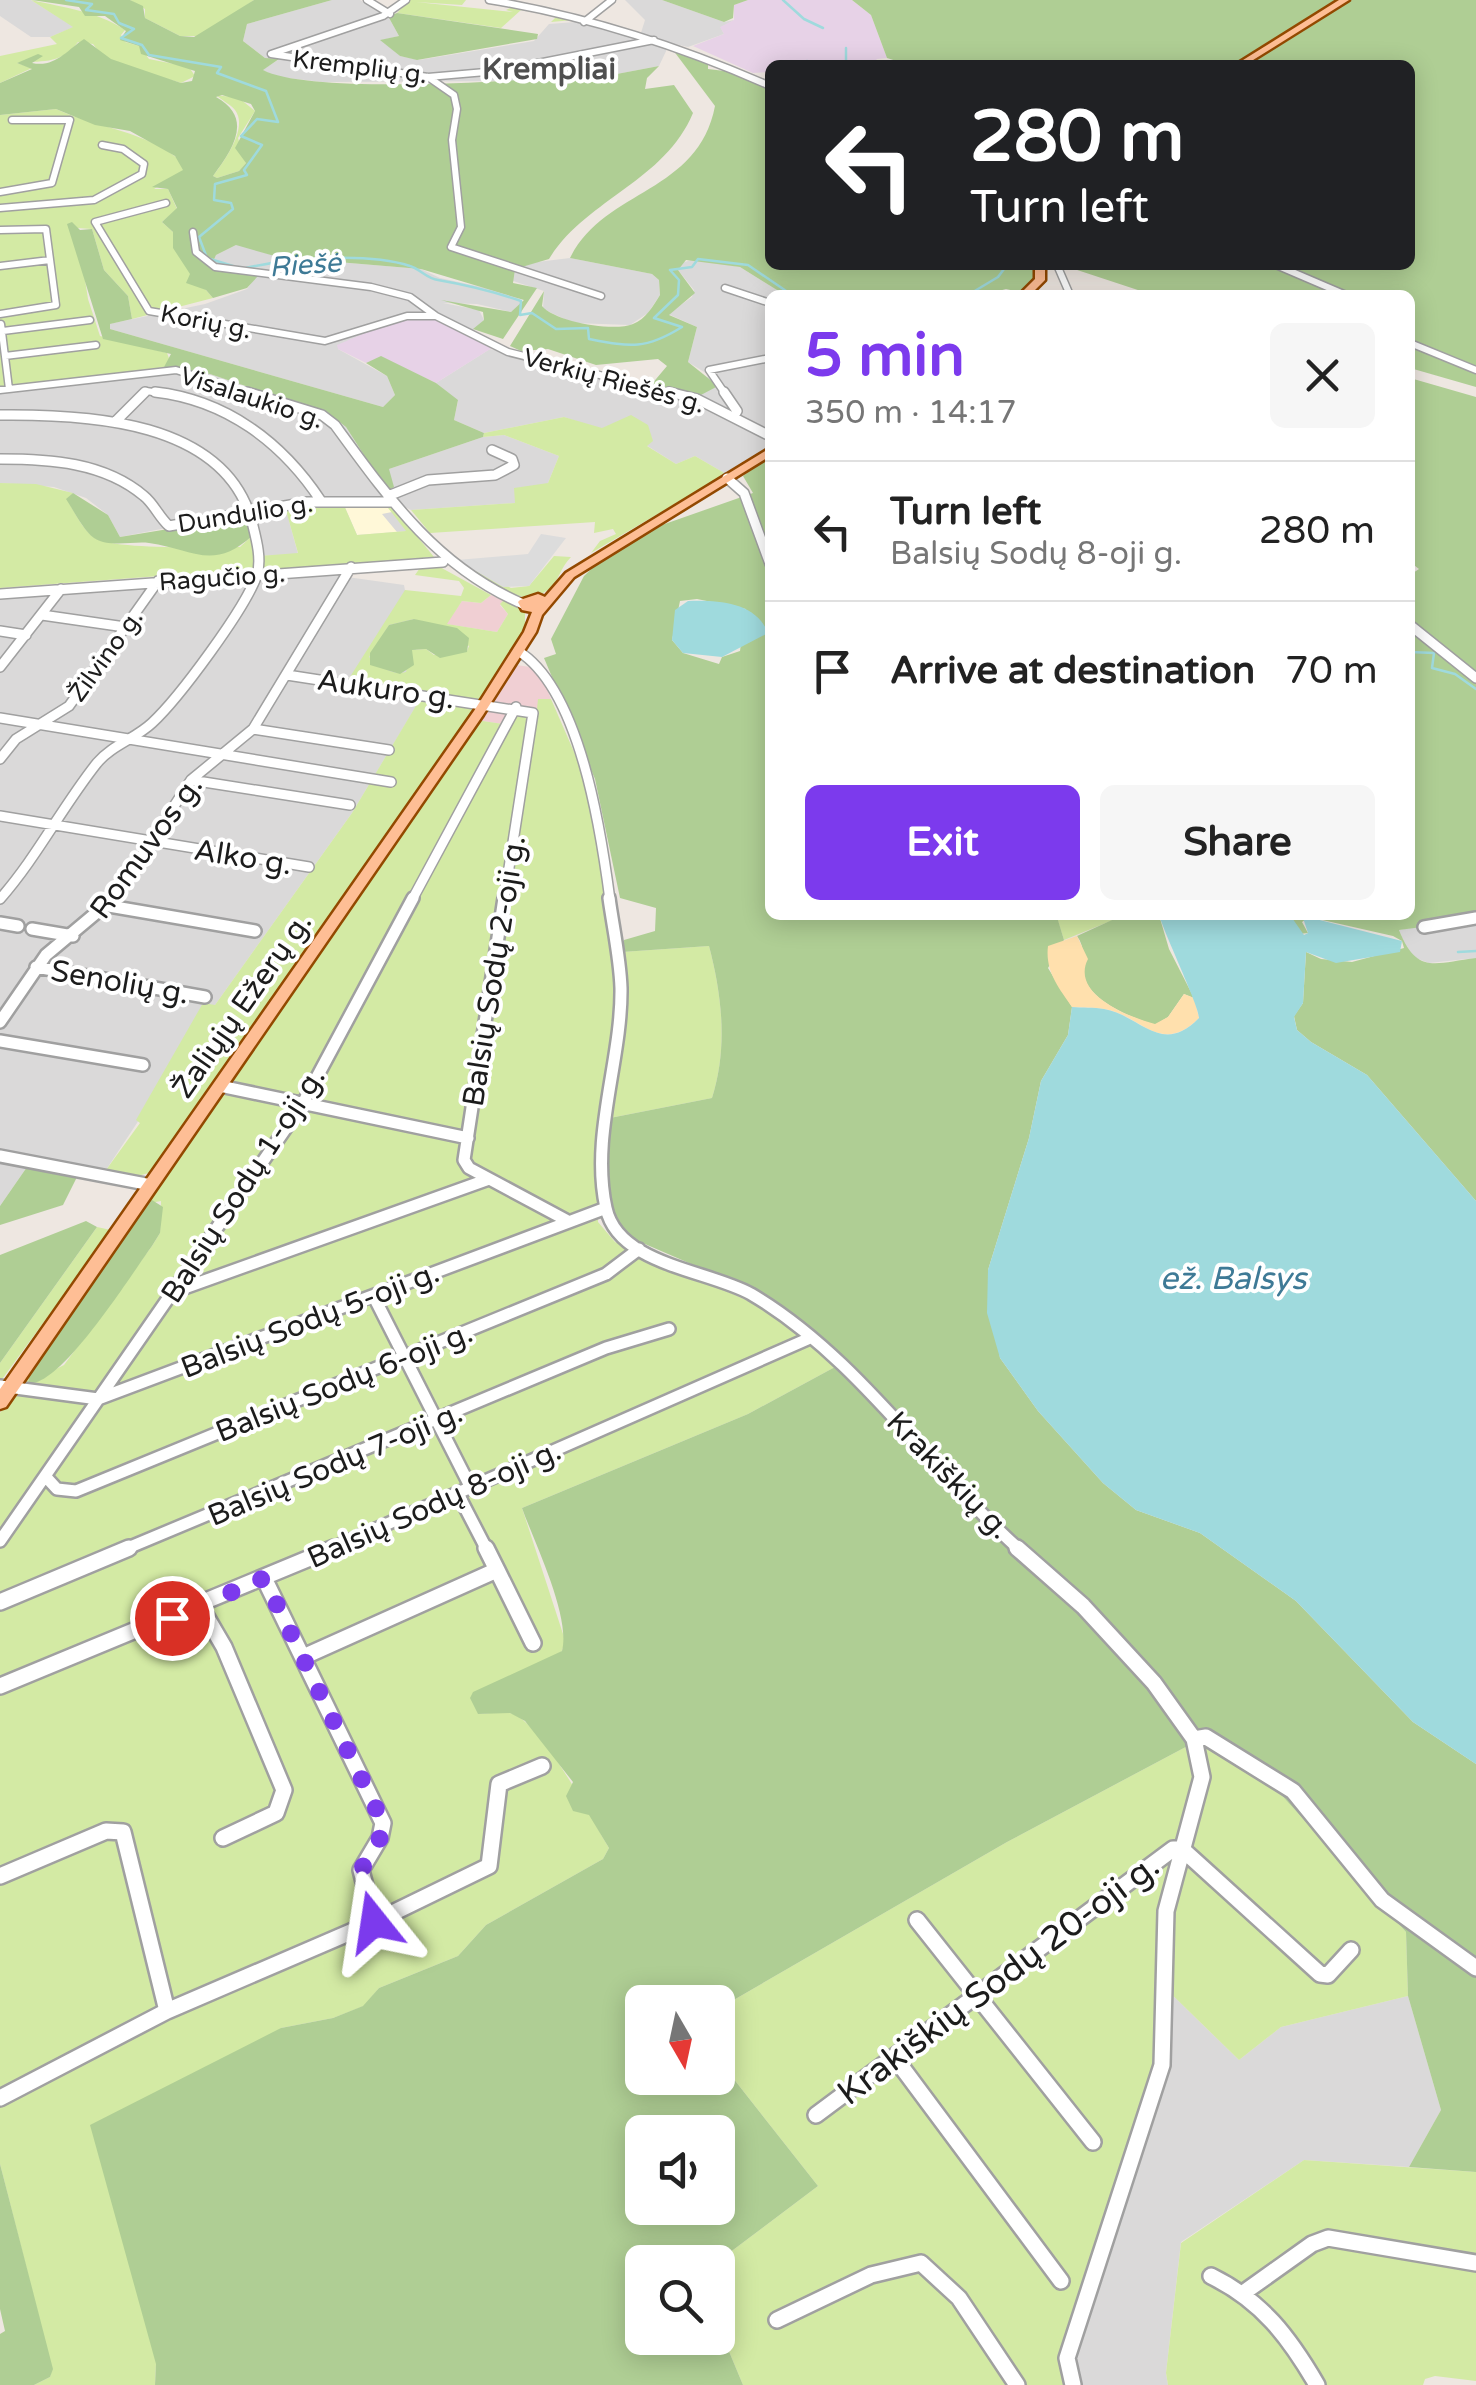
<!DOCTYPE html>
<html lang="en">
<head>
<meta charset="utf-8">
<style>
	body { margin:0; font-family:"Varela Round",sans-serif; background:#f6f6f6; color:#222; height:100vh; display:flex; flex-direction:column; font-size:38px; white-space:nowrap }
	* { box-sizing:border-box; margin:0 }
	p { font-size:32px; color:#767676 }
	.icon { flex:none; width:55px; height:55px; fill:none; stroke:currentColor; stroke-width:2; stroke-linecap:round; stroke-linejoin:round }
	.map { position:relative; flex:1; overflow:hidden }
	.panel { position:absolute; left:765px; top:290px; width:650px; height:630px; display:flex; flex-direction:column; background:#fff; border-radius:15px; box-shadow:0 5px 25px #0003 }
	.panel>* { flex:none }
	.hud { position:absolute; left:765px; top:60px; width:650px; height:210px; border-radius:15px; box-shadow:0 5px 25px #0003; background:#202124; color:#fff; overflow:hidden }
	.needle { width:65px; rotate:171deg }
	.tools { position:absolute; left:625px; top:1985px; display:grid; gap:20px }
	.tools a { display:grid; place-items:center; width:110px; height:110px; border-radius:15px; background:#fff; box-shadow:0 5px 25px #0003; font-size:50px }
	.pin { position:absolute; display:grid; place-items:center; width:85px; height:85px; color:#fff; margin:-42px; border:5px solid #fff; border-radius:50%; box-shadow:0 2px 10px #0007 }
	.me { position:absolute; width:110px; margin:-55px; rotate:345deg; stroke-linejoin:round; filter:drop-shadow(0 0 8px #0008) }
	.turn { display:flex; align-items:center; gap:35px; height:210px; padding:0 40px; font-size:45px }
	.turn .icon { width:130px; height:130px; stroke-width:2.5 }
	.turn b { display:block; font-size:70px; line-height:85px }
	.round { display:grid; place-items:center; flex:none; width:105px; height:105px; border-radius:15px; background:#f6f6f6 }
	.headline { display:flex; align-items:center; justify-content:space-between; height:170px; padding:0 40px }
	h1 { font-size:60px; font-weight:800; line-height:75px; color:#7c3aed }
	.action { display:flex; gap:20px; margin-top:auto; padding:20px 40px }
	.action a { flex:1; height:115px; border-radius:15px; background:#7c3aed; color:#fff; font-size:40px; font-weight:800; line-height:115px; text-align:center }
	.action a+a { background:#f6f6f6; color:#222 }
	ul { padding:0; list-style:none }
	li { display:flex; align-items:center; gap:30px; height:140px; padding:0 40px; border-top:2px solid #e0e0e0 }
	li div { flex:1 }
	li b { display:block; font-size:38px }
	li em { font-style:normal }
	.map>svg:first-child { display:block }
	.residential { fill:#dad9d9 }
	.commercial { fill:#f0cfd3 }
	.industrial { fill:#e7d2e7 }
	.education { fill:#fff8d8 }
	.grass { fill:#d3eaa4; fill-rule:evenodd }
	.forest { fill:#afce94; fill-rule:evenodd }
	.sand { fill:#ffe0ad }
	.parking { fill:#dcdcdc }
	.water { fill:#9fdadd }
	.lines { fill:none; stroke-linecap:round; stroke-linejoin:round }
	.stream { stroke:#9fdadd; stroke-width:2.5 }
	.minor-far3-casing { stroke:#a0a0a0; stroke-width:9 }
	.minor-far2-casing { stroke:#a0a0a0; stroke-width:12 }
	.minor-far1-casing { stroke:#a0a0a0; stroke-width:16 }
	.minor-casing { stroke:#a0a0a0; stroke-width:20 }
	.major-casing { stroke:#934900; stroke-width:5 }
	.minor-far3 { stroke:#fff; stroke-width:6 }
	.minor-far2 { stroke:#fff; stroke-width:9 }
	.minor-far1 { stroke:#fff; stroke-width:11 }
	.minor { stroke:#fff; stroke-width:15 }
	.major { fill:#febe95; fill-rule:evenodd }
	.route { stroke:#7c3aed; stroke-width:18; stroke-dasharray:0 32.4 }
	.labels { text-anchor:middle; stroke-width:8; stroke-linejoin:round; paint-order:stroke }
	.far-street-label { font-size:25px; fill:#1c1c1c; stroke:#fff }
	.far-water-label { font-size:28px; font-style:italic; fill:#3e7a96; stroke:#fff }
	.far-quarter-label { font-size:30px; font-weight:bold; fill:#4f4f4f; stroke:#fff }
	.street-label { font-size:30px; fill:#1c1c1c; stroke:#fff }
	.water-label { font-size:32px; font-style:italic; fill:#3e7a96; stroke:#fff }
	.near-street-label { font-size:35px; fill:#1c1c1c; stroke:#fff }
</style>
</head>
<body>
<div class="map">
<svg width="1476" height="2385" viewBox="0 0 1476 2385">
	<rect width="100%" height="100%" fill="#eee7e1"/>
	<path class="residential" d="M0 0H31L74 27 50 37H31L0 16Z
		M332 0H360L388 16 399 36 382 40 400 56 419 60 534 41 549 24 575 22 668 47 659 66 585 80 568 76 521 81 323 82 278 77 262 70 278 60 265 58 243 41 247 24Z
		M625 0H662L724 22 734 20 721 28 724 34 688 47 640 36 645 20Z
		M238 244 278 257 421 269 440 278 514 294 524 304 511 312 477 304 443 303 479 310 484 320 469 334 338 349 387 376 395 395 383 407 110 329 109 324 205 304 247 289 257 275 212 264 216 255Z
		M570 258 652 274 659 280 660 295 648 313 630 325 573 323 543 309 544 291 510 280 515 269 529 263Z
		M695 259 740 267 785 295H770V449L726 474 695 456 676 464 646 445 564 417 484 433 454 420 458 401 436 383 490 349 691 396 709 375 688 362 697 327 668 314 692 297 694 290 678 270 681 263Z
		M164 367 210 374 329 414 346 427 387 491 389 469 483 437 504 435 559 456 548 483 515 503 411 510 395 502 386 505 407 531 357 535 285 506 298 554 259 556 254 511 120 537 108 515 86 498 54 487 0 483V389Z
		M346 569 347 577 404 585 424 693 352 813 215 1005 98 1182 27 1167 0 1206V596Z
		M1463 918 1476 920V958L1429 963 1410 956 1399 930Z
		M1158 1981 1239 2060 1281 2027 1408 1996 1441 2110 1409 2167 1304 2160 1181 2242 1166 2373 1168 2385H1068L1061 2350 1149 2098Z"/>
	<path class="commercial" d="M491 595 504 600 500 605 508 614 497 632 446 624 462 601 481 603Z
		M516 665 538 668 551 699H539L538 709 503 724 476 720Z"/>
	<path class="industrial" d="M748 0H852L871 15 887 58 877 59 872 65H770V72L753 73 693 46 724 34 720 27 734 20V5Z
		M400 318 437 319 495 346 436 383 381 357 366 363 338 349 337 345Z"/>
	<path class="education" d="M343 503 385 504 392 512 382 514 397 532 357 535Z"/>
	<path class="grass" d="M31 0C66 8 96 11 125 30L121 35 125 42 139 46 149 59 189 67 195 76 181 83C154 74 110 69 93 44L78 42C60 66 39 60 17 63L32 68 0 83V56L57 44 50 37 73 27Z
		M130 0H254L202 36H180L145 18V9Z
		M409 0H466L462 5 416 2 513 12 506 10 516 5 573 20 551 22 557 16 521 10 501 28 397 13Z
		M216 95 239 98 255 111 238 138 246 163 239 171 217 178 213 176C223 163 249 128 235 110 230 104 221 100 216 95Z
		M56 109C99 129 145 130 182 162L184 170 154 189H168L177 209 162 222 173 232C176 261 195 277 213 298L132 319 128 296 104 270 92 229 77 228 88 299 100 336 167 353 170 361 164 367 0 389V115Z
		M631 415 648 425 653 441 647 446 676 464 695 456 726 474 591 553 600 541 616 534 613 529 594 533 595 522 430 533 411 510 515 503 514 488 548 483 559 456 504 435 483 437 484 433 564 417 602 428Z
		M0 483 36 484 73 493 67 499C74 511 83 531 95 538 113 550 213 547 240 547L253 535V569L0 588Z
		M343 503 357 535 406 531 385 504 394 508 434 557 260 571 259 556 298 553 285 507Z
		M554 556 571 557C560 568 559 581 549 589 520 612 484 580 461 564L511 588 529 586Z
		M422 565 438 566 491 595 481 603 462 601 447 624 497 632 508 614 500 604 504 600 525 611V632L485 696 152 1172 138 1176 106 1170 140 1123 136 1120 203 1003 215 1005 352 813 423 694 348 680 405 590 461 596 464 588 459 581 415 575ZM414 619 469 646 467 651 434 655 426 649 412 650 406 672C391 676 381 666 369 657L389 625Z
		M538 699H551L588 784 604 874 617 996 596 1157 598 1222 615 1242 753 1303 763 1295 842 1356 835 1367 748 1414 522 1508 565 1640 562 1651 478 1714C488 1714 501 1711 510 1713 541 1720 592 1820 609 1848L603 1859 486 1925 458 1956 379 1988 364 2006 333 2018 281 2028 156 2364 155 2385H34L50 2377 52 2369 0 2164V1413L30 1370 28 1383 64 1365 152 1246 160 1233 161 1201 145 1204 476 720 503 724 515 705 537 709Z
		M1056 915H1123V916L1064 940Z
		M709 946C722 995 728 1048 712 1098L610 1118 622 952Z
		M97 1227 111 1230 0 1382V1363Z
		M1212 1733 1236 1745 1406 1932 1408 1996 1281 2027 1239 2060 1159 1982 1157 2069 1149 2098 1061 2350 1068 2385H743L718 2325 717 2262 818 2186 718 2059V2009L1007 1842Z
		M1304 2160 1476 2172V2381L1435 2376 1425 2379 1423 2385H1168L1166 2373 1181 2243Z"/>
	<path class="forest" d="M32 0H130L143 6 145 18 180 36 194 37 254 0H332L247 24 243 41 265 58 279 59 263 70C307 94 511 82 568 76L585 80 659 66 647 78 645 89 674 85 693 113C664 182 586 199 549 259L515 269 513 283 537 288 503 339 473 329 484 320 483 312 441 300 511 312 524 300 421 269 278 257 236 245 216 255 212 264 258 276 247 288 213 298 206 290 186 283 190 274 173 248V232L162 222 177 208 168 189 152 187 183 170 175 156 130 131 95 125 56 109 0 115V83L32 69 17 63 38 54 43 56 32 63C55 68 67 50 84 39L111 59 181 83 192 81 195 71 141 54 139 46 120 40 126 31 105 16H85L79 7ZM222 95 251 104 255 111 235 148 246 163 239 171 217 178 213 176C233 149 254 118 216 97Z
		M662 0H748L734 5 733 18 724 22Z
		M852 0H1336L1232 65H909L887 58 871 15Z
		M1352 0H1476V387L1410 368V295H1153L1062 265H1410V65H1246Z
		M397 13 538 34 537 39 417 60 400 56 380 40 399 36 388 16Z
		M673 50 708 61V69L741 73 770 90V265H1035L1034 285 1023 293 1006 289 984 295H785L740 267 686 260 678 270 695 293 669 315 697 327 688 362 718 386 699 396 651 385 667 366 658 359 596 365 548 349 521 351 510 346 544 291 542 306C555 322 614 332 633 324 646 319 653 306 660 295L659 280 652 274 570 258C604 189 698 194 715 106Z
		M72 222 80 230 92 229 104 270 128 296 132 319 110 324V329L383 407 395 395 387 376 366 363 381 356 436 383 458 400 454 420 484 433 483 437 389 469 394 487 387 491 346 427 329 414 210 374 164 367 171 354 103 339 67 224Z
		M1410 378 1476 397V920L1399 930C1417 975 1434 963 1476 958V1201L1367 1075 1311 1042 1297 1030 1294 1016 1303 1003 1306 952 1321 959 1352 962 1404 948 1402 941 1393 936 1309 917 1302 922 1308 933 1299 934 1290 915H1410V575L1419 569 1410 562Z
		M770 455V915L1057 917 1064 940 1048 968 1072 1007 1068 1035 1041 1081 1029 1138 988 1270 1000 1358 1038 1411 1103 1483 1136 1510 1200 1533 1296 1601 1413 1722 1476 1764V2172L1409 2167 1441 2110 1408 1996 1406 1932 1236 1745 1212 1733 1007 1842 718 2009V2002H642V2078H718V2059L818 2186 717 2262H642V2338H718V2325L743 2385H155L156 2364 90 2125 281 2028 333 2018 363 2006 379 1988 458 1956 486 1925 603 1859 609 1848 589 1815 573 1811 566 1796 573 1782 525 1721 510 1713 478 1714 470 1698 473 1692 562 1651C571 1616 534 1542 522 1508L748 1414 835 1367 841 1357 763 1295 631 1238C597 1214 610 1156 610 1118L712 1098C728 1048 722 995 709 946L622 952 624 940 655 931 656 908 620 898 595 779 544 658 556 654 551 639 584 576 605 556 642 532 753 493 743 476ZM697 599 746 609 740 651 722 657 719 664 683 653 672 640 680 601ZM642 2132H718V2208H642Z
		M73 493 108 515 120 537 247 516 253 535C213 572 193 549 149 543 133 541 109 548 94 538 83 530 74 511 66 499Z
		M414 619 457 628 469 638 467 652 440 658 426 649 412 650 414 665 400 674 370 665V653L389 625Z
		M1123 915H1159L1169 949 1194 998 1184 994 1168 1017 1155 1025C1133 1018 1088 1001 1084 975 1082 961 1086 948 1077 936Z
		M27 1167 77 1177 63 1205 0 1225V1206Z
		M152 1200 163 1207 160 1233 152 1246C132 1273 60 1389 28 1383L30 1370 145 1204Z
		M86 1221 97 1227 0 1363V1255Z
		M0 2164 53 2369 50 2377 34 2385H0V2334L5 2331 0 2309Z"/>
	<path class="sand" d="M1077 936 1088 959C1070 994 1129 1017 1155 1024L1168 1017 1184 994 1194 998 1199 1018C1160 1057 1140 1014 1104 1009 1094 1007 1082 1008 1072 1007 1058 987 1045 971 1048 946Z"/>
	<path class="parking" d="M541 534 566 538 529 586 503 587 457 560 528 554Z"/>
	<path class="water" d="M688 601C718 600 756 602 768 633L722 657 683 653 672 640 675 610Z
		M1159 915H1290L1304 935 1308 933 1303 918 1308 917 1402 941 1400 952 1336 963 1306 952 1303 1003 1294 1017 1297 1030 1311 1042 1367 1075 1476 1201V1764L1413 1722 1296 1601 1200 1533 1136 1510 1103 1483 1038 1411 1000 1358 987 1313 988 1270 1029 1138 1041 1081 1068 1035 1072 1007C1082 1008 1094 1007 1104 1009 1140 1015 1161 1057 1199 1018 1200 1008 1165 935 1159 915Z"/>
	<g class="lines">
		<path class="stream" d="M66 0 92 4 86 10 114 14 119 23 134 29 121 38 142 45 149 55 221 67 217 73 266 91 278 122 257 119 241 136 262 145 244 170 247 175 215 184 214 200 231 203 233 209 199 237 207 258 233 266
			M783 0 804 19 823 28
			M846 48V65
			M806 65 807 61
			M246 268C289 258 367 252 410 266 420 269 427 279 438 280 467 285 492 291 521 301L520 315 532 313 556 329 588 328 589 339C631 347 645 350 682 327L654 318 678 295 679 280 670 270 692 267 698 259 748 265 792 295
			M968 295 998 277 1007 265
			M1410 652 1434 653 1432 668 1455 674 1476 689
			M1458 952 1476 951"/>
		<g class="minor-far3-casing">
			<path id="minor-far3" d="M367 0 390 14
				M406 0 383 16 271 54 428 77 497 71 654 40
				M489 0C587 16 679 46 770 86
				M584 22 612 0
				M428 77 454 95 457 109 452 140 461 227 451 247 601 296
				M0 192 52 183 70 120H12
				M166 203 95 222 149 311 325 341 407 316H436
				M0 208 94 200 142 174 144 164 123 149 102 145
				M0 230 46 229 56 305 0 314
				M193 232 196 252 215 267 371 287 410 297 436 316 508 352 679 395
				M1057 265 1070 295
				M1276 265 1346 295
				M0 266 50 260
				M725 288 770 303
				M1 324 9 389
				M3 331 90 320
				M1410 343 1476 370
				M5 356 96 345
				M0 390 176 370 256 395
				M142 395 146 391 174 395
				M726 395 709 370 770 358"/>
		</g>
		<g class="minor-far2-casing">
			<path id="minor-far2" d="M155 392C226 400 282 442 321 501
				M247 392 322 415 335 425C389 499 437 567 523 604
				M669 392 697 399 770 436
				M724 392 737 411 734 416
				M0 415C87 414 225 420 252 522 256 538 262 559 257 575 245 609 179 698 152 723 135 739 112 745 97 763 62 807 37 857 0 899
				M115 422 145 392
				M0 459C49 459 104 462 144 496 154 504 159 517 169 526L307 502H393
				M727 478 744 493 770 564
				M388 496 428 480 495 475 514 465 512 459 492 450
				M0 594 443 562
				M42 615 125 627
				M1410 625 1476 678
				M0 631 26 635
				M518 651C580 689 601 831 610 900
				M0 667 61 589
				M287 675 533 713 504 900
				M0 718 391 782
				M253 729 389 750
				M0 759 16 739 69 706 158 581
				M191 780 350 805
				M0 816 309 867
				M113 900 191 780 253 729 351 567
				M412 900 516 707"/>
		</g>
		<g class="minor-far1-casing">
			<path id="minor-far1" d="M504 898 464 1160 469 1168 566 1220
				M609 898C613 927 620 958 621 988 622 1060 590 1136 606 1208 618 1265 708 1270 751 1294 858 1357 929 1469 1020 1550
				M109 906 255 931
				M0 923 18 926
				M1424 927 1476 918
				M32 929 73 936
				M36 967 205 997
				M0 1022 46 955 114 898
				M0 1041 143 1065
				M220 1086 468 1138
				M0 1156 151 1185
				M176 1291 489 1179
				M374 1297 471 1488
				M0 1386 98 1399 606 1208
				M46 1477 57 1489 76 1491 606 1274 639 1249
				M458 1494 487 1550
				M0 1541 302 1105 413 898
				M123 1550 606 1348 669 1329
				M328 1550 810 1338"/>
		</g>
		<g class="minor-casing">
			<path id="minor" d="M1017 1548 1083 1606 1154 1683 1194 1739 1202 1777 1166 1911 1162 2065 1067 2358 1073 2385
				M497 1570 533 1643
				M0 1602 129 1548
				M200 1606 224 1647 284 1790 276 1813 223 1838
				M303 1657 497 1570 486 1548
				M0 1686 334 1548
				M1194 1739 1206 1737 1293 1791 1382 1900 1476 1968
				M1182 1849 1320 1974 1328 1975 1351 1950
				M0 1876 106 1831 123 1832 167 2011
				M917 1920 1093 2142
				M374 1922 489 1866 499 1784 542 1766
				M895 2058 1061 2281
				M0 2098 167 2011 374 1922 361 1870 380 1838 383 1823 264 1578
				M816 2115 1173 1849H1182
				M1211 2276C1262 2301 1289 2337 1317 2385
				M1246 2291 1312 2244 1328 2238 1476 2263
				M777 2320 871 2275 921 2263 959 2298 1017 2385"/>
		</g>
		<g class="major-casing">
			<path id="major" d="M1339 0H1349L1245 65H1235Z
				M1035 265H1045V280L1030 295H1019L1035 279Z
				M770 448V456L574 577 542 615 536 632 483 715 6 1407 0 1409V1389L474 711 524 632 532 612 522 610 518 602 520 600 538 594 545 597 566 573Z"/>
		</g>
		<use href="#minor-far3" class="minor-far3"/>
		<use href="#minor-far2" class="minor-far2"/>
		<use href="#minor-far1" class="minor-far1"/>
		<use href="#minor" class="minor"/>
		<use href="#major" class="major"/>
	</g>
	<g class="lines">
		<path class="route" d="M172 1618 264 1578 383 1823 380 1838 361 1870 374 1922"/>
	</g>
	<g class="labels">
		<g class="far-street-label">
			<text transform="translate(360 66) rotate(7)" y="9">Kremplių g.</text>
			<text transform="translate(206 321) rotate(11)" y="9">Korių g.</text>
			<text transform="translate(614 380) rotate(15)" y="9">Verkių Riešės g.</text>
			<text transform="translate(252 397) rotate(18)" y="9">Visalaukio g.</text>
			<text transform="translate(245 513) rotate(-9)" y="9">Dundulio g.</text>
			<text transform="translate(222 577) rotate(-4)" y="9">Ragučio g.</text>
			<text transform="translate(105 655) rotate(-54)" y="9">Žilvino g.</text>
		</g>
		<g class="far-water-label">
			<text transform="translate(305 264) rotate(-4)" y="10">Riešė</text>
		</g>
		<g class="far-quarter-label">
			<text x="549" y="79">Krempliai</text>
		</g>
		<g class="street-label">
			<text transform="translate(386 689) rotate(8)" y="10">Aukuro g.</text>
			<text transform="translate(146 847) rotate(-54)" y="10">Romuvos g.</text>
			<text transform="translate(243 857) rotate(9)" y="10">Alko g.</text>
			<text transform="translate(494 971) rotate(-81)" y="10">Balsių Sodų 2-oji g.</text>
			<text transform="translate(120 982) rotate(10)" y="10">Senolių g.</text>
			<text transform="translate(242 1005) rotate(-55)" y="10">Žaliųjų Ežerų g.</text>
			<text transform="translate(243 1185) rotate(-57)" y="10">Balsių Sodų 1-oji g.</text>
			<text transform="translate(310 1320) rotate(-21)" y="10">Balsių Sodų 5-oji g.</text>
			<text transform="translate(344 1382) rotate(-22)" y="10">Balsių Sodų 6-oji g.</text>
			<text transform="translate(335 1464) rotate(-23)" y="10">Balsių Sodų 7-oji g.</text>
			<text transform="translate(949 1475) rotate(46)" y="10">Krakiškių g.</text>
			<text transform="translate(434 1504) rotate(-24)" y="10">Balsių Sodų 8-oji g.</text>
		</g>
		<g class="water-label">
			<text x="1233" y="1289">ež. Balsys</text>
		</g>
		<g class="near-street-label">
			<text transform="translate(998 1979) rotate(-37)" y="12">Krakiškių Sodų 20-oji g.</text>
		</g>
	</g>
</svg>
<div class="tools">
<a><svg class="needle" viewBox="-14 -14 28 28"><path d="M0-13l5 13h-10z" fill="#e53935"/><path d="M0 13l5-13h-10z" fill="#767676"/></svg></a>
<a><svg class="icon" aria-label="sound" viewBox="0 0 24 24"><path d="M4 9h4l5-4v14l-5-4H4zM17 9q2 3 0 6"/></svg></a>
<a><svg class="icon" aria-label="search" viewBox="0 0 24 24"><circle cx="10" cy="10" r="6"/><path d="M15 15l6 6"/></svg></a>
</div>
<div class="pin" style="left:172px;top:1618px;background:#d93025"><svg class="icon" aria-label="arrive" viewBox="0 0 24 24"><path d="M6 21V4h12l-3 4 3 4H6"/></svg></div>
<svg class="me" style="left:374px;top:1922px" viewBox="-20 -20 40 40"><path d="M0-17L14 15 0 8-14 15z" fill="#7c3aed" stroke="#fff" stroke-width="4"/></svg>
<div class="hud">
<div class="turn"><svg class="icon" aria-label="left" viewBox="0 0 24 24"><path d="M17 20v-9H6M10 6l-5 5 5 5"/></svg><div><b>280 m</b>Turn left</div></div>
</div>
<section class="panel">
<div class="headline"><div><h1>5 min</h1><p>350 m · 14:17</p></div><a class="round"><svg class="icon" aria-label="close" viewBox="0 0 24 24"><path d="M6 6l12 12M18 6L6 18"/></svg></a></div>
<ul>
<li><svg class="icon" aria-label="left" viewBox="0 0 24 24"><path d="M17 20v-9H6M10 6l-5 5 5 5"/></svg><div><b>Turn left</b><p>Balsių Sodų 8-oji g.</p></div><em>280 m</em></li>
<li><svg class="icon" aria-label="arrive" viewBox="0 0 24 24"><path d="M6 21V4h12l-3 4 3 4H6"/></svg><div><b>Arrive at destination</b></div><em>70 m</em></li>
</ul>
<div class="action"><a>Exit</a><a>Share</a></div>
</section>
</div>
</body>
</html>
